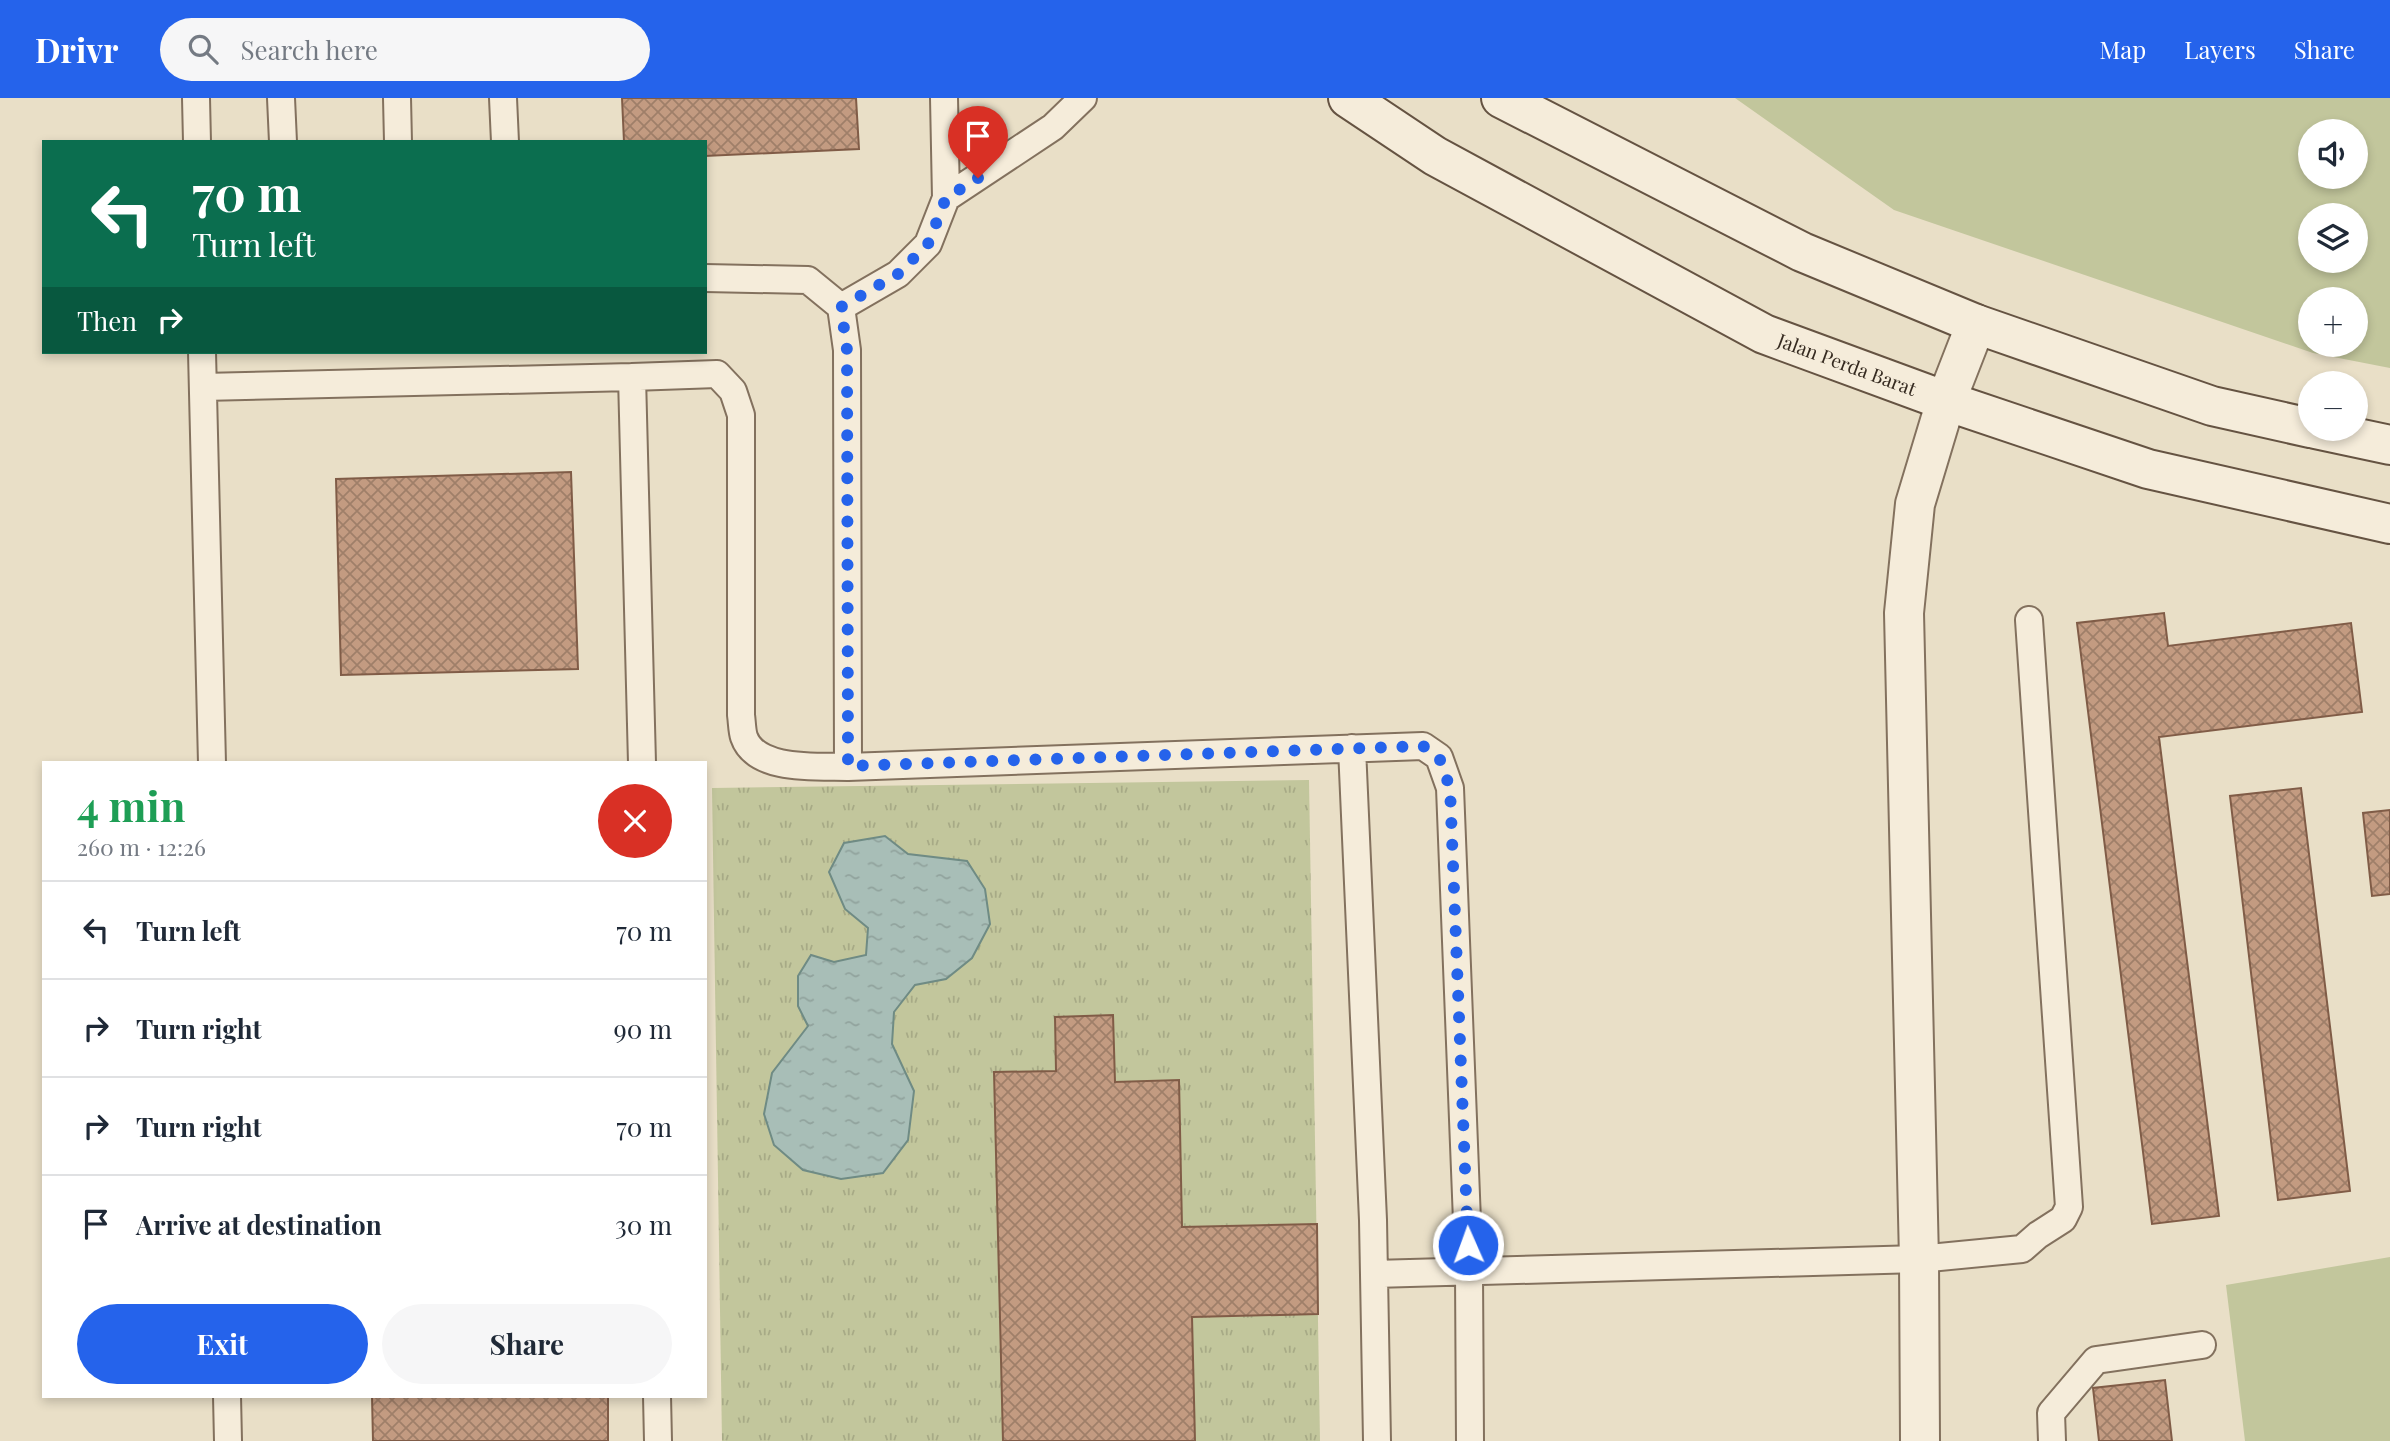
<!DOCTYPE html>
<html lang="en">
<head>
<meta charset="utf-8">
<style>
	body { margin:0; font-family:"Playfair Display",serif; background:#f6f6f7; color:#1f2937; height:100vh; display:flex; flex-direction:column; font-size:26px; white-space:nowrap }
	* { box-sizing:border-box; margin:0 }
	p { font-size:23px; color:#747a83 }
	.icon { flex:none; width:38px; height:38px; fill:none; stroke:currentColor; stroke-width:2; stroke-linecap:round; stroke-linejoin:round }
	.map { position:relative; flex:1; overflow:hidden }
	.details { position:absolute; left:42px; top:663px; width:665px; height:637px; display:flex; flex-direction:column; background:#fff; border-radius:0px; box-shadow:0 4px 10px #0003 }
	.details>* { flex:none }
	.guide { position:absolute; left:42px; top:42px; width:665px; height:214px; border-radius:0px; box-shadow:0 4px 10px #0003; background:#0b6e4f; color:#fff; overflow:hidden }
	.tools { position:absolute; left:2298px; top:21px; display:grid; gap:14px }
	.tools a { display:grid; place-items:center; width:70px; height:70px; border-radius:50%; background:#fff; box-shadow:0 4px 10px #0003; font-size:35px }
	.pin { position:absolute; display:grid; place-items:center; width:60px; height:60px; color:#fff; margin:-72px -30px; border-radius:50% 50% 50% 0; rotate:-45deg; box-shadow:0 0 7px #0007 }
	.pin .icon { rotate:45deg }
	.me { position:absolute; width:77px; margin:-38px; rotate:358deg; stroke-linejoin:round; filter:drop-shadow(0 0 5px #0008) }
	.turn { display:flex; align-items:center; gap:24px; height:147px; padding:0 35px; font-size:32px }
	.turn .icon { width:91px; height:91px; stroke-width:2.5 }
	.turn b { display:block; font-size:49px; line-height:60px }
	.then { display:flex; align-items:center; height:66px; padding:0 35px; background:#0003; gap:14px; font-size:26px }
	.round { display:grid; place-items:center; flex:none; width:74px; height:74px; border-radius:37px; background:#f6f6f7 }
	.overview { display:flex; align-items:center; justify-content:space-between; height:119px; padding:0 35px }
	h1 { font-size:42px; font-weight:700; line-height:52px; color:#1e9e55 }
	.action { display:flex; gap:14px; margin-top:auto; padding:14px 35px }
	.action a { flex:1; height:80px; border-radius:42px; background:#2563eb; color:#fff; font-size:28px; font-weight:700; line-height:80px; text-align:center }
	.action a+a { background:#f6f6f7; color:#1f2937 }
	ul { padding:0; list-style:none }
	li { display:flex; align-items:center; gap:21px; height:98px; padding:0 35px; border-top:2px solid #e0e1e3 }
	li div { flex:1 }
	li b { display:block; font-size:26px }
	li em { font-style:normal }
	header { display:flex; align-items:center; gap:42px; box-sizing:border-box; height:98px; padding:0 35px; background:#2563eb; color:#fff }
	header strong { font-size:33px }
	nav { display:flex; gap:38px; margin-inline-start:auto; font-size:24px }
	.search { width:490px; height:63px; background:#f6f6f7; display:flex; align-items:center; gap:18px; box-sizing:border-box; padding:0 24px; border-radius:38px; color:#747a83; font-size:26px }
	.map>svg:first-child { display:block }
	.grass { fill:#c2c69c; fill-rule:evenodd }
	.park { fill:url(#park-tufts) }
	.water { fill:url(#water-ripples); stroke:#6f8b84; stroke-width:2 }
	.building { fill:url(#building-cross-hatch); stroke:#805c47; stroke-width:2 }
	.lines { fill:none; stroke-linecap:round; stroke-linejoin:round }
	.lane-casing { stroke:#83715e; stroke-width:30 }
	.street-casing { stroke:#83715e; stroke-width:42 }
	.secondary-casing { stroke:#655342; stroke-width:42 }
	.lane { stroke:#f5ecda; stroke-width:26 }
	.street { stroke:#f5ecda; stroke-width:38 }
	.secondary { stroke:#f5ecda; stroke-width:38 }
	.route { stroke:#2563eb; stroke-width:12; stroke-dasharray:0 21.6 }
	.labels { text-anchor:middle; stroke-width:5; stroke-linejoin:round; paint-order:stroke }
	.street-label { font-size:19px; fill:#352a20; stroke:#f2e9d6 }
</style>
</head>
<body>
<header>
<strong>Drivr</strong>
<div class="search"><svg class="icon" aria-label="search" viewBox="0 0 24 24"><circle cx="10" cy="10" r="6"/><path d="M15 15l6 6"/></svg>Search here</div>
<nav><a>Map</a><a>Layers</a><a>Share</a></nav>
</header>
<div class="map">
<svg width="2390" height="1343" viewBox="0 0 2390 1343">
	<defs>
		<pattern id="park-tufts" width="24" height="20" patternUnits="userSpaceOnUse" patternTransform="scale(1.75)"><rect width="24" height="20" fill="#c2c69c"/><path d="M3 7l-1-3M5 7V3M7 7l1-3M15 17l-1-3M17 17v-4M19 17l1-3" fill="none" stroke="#a7aa86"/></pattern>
		<pattern id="water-ripples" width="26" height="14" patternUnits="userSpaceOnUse" patternTransform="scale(1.75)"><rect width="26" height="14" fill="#a8beb7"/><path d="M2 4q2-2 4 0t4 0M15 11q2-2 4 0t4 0" fill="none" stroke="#91a39d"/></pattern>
		<pattern id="building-cross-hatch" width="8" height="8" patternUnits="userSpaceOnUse" patternTransform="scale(1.75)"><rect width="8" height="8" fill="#c39b81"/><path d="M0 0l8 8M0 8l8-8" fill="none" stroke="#9f7f69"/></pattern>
	</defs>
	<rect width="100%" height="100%" fill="#e9dfc7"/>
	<path class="grass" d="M1735 0H2390V270L2313 255 1894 112ZM2310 33H2356V79H2310ZM2310 117H2356V163H2310ZM2310 201H2356V247H2310Z
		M2390 1159V1343H2245L2226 1187Z"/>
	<path class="park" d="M1309 682 1320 1343H722L712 690Z"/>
	<path class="water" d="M885 738 908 756 967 763 985 791 990 826 972 860 946 881 915 887 894 914 892 946 914 993 908 1042 883 1075 841 1081 803 1072 774 1047 764 1016 772 975 808 928 798 908V878L811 857 834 864 866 857 868 830 845 811 829 774 844 745Z"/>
	<path class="building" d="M622 0H856L859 51 705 58V44H624Z
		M571 374 578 571 341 577 336 381Z
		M2164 515 2168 548 2351 525 2362 614 2159 639 2219 1118 2152 1126 2077 525Z
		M2301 690 2350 1093 2278 1102 2230 698Z
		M2390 712V796L2372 798 2363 715Z
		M1113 917 1115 984 1179 982 1182 1129 1317 1126 1318 1216 1192 1219 1195 1343H1003L994 974 1056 973 1055 919Z
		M2165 1282 2172 1343H2099L2093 1290Z
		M372 1298H608V1343H373Z"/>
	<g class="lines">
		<g class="lane-casing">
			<path id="lane" d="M196 0 197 44
				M281 0 283 44
				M397 0 398 44
				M503 0 505 44
				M946 100 1053 29 1083 0
				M705 180 808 182 841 209
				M202 254 212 665
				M632 279 717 276 733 293 741 317V617C742 624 742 633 744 639 756 674 819 668 848 669L1423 648 1439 659 1450 690 1469 1174 1470 1343
				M203 289 632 279 642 665
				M1352 650 1373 1122 1377 1343
				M848 669 847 252 841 209 898 176 928 146 946 100 944 0
				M1374 1176 1919 1161 2022 1151 2038 1137 2063 1121 2069 1109 2029 522
				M227 1298 228 1343
				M657 1298 658 1343
				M2052 1343 2051 1315 2096 1262 2202 1247"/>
		</g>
		<g class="street-casing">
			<path id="street" d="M1920 1343 1919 1161 1904 515 1915 406 1946 303 1976 226"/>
		</g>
		<g class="secondary-casing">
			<g id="secondary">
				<path id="s1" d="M1348 0 1435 58 1764 236 1946 303 2148 371 2390 426"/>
				<path d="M1501 0 1802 154 1976 226 2212 308 2310 330"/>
				<path d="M2315 331 2390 347"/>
			</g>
		</g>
		<use href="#lane" class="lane"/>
		<use href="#street" class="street"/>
		<use href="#secondary" class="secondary"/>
	</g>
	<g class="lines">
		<path class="route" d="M978 80 946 100 928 146 898 176 841 209 847 252 848 668 1423 648 1439 659 1450 690 1468 1147"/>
	</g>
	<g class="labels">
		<g class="street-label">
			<text dy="7" stroke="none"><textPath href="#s1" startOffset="567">Jalan Perda Barat</textPath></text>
		</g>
	</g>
</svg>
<div class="tools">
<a><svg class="icon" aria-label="sound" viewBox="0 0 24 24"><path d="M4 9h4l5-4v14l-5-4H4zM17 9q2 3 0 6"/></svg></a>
<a><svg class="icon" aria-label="layers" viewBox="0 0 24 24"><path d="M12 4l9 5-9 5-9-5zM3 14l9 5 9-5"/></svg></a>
<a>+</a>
<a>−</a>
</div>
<div class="pin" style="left:978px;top:80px;background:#d93025"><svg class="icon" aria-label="arrive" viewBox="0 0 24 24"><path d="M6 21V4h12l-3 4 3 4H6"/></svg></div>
<svg class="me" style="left:1468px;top:1147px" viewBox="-20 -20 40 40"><circle r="17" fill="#2563eb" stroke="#fff" stroke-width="3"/><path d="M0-11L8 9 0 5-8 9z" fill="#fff"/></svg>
<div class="guide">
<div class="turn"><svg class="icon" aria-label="left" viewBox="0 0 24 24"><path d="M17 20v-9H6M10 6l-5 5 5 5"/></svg><div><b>70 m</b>Turn left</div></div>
<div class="then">Then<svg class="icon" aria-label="right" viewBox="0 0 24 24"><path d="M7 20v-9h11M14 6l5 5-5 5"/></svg></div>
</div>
<section class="details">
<div class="overview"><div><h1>4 min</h1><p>260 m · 12:26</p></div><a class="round" style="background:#d93025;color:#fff"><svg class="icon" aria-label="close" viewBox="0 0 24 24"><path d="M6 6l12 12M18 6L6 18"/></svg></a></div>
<ul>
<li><svg class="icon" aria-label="left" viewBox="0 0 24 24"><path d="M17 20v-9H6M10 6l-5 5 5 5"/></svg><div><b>Turn left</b></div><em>70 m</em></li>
<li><svg class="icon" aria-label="right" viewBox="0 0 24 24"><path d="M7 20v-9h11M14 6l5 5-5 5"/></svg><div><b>Turn right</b></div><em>90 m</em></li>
<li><svg class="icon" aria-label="right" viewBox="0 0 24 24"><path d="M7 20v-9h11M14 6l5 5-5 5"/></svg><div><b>Turn right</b></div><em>70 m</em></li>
<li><svg class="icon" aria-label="arrive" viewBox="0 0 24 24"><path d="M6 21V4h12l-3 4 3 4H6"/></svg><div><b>Arrive at destination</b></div><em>30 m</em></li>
</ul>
<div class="action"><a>Exit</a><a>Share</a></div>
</section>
</div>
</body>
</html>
